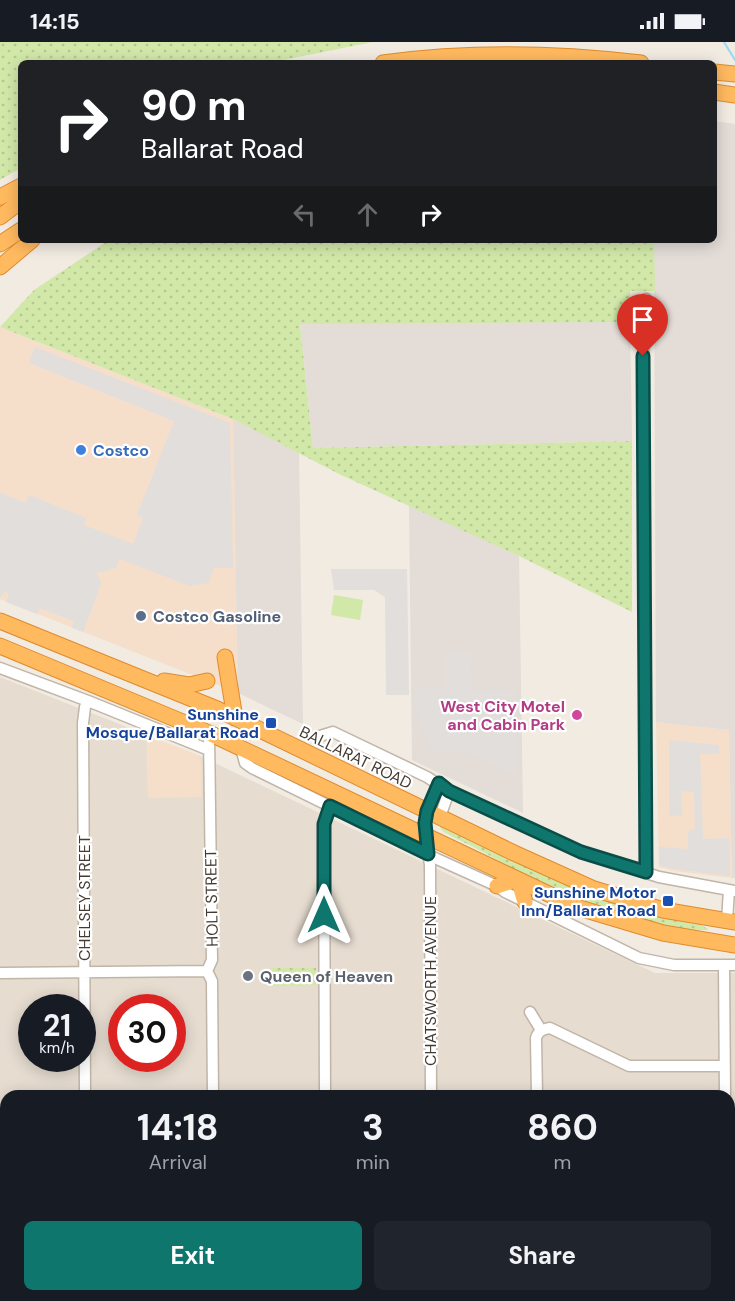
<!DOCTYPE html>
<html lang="en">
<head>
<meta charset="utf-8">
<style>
	body { margin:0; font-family:"DM Sans",sans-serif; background:#20242c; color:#f1f3f6; height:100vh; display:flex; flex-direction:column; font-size:22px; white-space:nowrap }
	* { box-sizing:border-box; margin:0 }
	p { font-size:20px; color:#9ea1a6 }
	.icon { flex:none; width:33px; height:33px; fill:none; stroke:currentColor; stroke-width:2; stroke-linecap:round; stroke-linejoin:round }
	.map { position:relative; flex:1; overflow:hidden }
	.drawer { position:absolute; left:0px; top:1048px; width:735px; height:212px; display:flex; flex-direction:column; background:#171b24; border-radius:18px 18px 0 0; box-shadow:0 3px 15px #0003 }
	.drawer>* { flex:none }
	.hud { position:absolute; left:18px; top:18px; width:699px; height:183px; border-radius:9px; box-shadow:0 3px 15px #0003; background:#202124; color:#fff; overflow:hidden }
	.speed { position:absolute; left:18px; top:952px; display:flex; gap:12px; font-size:30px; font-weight:700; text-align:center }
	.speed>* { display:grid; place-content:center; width:78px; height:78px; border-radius:50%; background:#171b24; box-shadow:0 3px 15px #0003; line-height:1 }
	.speed small { font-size:15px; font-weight:400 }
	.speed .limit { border:9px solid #d22; background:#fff; color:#111 }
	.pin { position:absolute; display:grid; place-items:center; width:51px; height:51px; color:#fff; margin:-62px -26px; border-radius:50% 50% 50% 0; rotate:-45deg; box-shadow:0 0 6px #0007 }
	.pin .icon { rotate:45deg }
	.me { position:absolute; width:66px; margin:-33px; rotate:0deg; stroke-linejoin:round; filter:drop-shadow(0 0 4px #0008) }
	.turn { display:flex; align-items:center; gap:21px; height:126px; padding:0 24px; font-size:27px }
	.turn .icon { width:78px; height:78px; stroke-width:2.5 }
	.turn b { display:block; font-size:42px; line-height:51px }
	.lanes { display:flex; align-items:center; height:57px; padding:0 24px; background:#0003; justify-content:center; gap:30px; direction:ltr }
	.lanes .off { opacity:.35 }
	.eta { display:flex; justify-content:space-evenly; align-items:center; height:102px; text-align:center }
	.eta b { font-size:36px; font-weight:700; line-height:42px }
	.primary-button { display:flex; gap:12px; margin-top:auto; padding:12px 24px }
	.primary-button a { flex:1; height:69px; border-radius:9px; background:#0f766e; color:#fff; font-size:24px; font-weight:700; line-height:69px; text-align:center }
	.primary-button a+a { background:#20242c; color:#f1f3f6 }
	.status { display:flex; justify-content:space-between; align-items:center; height:42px; padding:0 30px; background:#171b24; direction:ltr }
	.status svg { height:16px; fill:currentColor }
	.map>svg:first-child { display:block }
	.residential { fill:#e6dcd0; fill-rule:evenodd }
	.commercial { fill:#f5dfcb }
	.industrial { fill:#e3dcd7 }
	.grass { fill:url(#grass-dots) }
	.park { fill:url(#park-tufts) }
	.pitch { fill:#d2e8a9 }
	.parking { fill:#e1dedb }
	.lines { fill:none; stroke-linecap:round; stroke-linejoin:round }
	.stream { stroke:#9bd7f1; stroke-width:2 }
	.minor-casing { stroke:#c0b5a7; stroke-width:13 }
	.highway-casing { stroke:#e08b2d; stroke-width:17 }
	.minor { stroke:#fff; stroke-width:10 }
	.highway { stroke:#ffb95f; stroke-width:15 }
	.route-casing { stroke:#0a4d48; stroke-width:15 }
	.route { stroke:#0f766e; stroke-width:10 }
	.shop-dot { fill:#3f7fe0; stroke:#fff; stroke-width:2 }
	.service-dot { fill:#5c6f8a; stroke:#fff; stroke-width:2 }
	.hotel-dot { fill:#d1479c; stroke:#fff; stroke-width:2 }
	.transit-dot { fill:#1a4fb4; stroke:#fff; stroke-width:2 }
	.worship-dot { fill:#6b7280; stroke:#fff; stroke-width:2 }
	.labels { text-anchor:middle; stroke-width:4.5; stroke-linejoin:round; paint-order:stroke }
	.shop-label { font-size:16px; font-weight:bold; fill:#366cbe; stroke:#fff; text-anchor:start }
	.service-label { font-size:16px; font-weight:bold; fill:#4e5e75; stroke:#fff; text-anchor:start }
	.hotel-label { font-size:16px; font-weight:bold; fill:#b23c85; stroke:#fff; text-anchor:end }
	.transit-label { font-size:16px; font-weight:bold; fill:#164399; stroke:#fff; text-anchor:end }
	.street-label { font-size:16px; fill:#433b32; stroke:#fff }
	.worship-label { font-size:16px; font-weight:bold; fill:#5b616d; stroke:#fff; text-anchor:start }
</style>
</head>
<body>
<div class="status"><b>14:15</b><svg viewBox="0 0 49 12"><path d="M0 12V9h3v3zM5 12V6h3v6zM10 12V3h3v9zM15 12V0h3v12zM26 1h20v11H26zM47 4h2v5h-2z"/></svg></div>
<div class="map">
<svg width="735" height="1259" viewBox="0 0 735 1259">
	<defs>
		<pattern id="grass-dots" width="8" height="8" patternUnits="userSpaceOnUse" patternTransform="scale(1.5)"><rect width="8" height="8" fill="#d2e8a9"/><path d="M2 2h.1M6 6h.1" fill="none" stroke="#b6c892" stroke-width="1.8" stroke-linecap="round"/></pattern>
		<pattern id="park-tufts" width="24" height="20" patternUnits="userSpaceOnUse" patternTransform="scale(1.5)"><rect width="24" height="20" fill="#d2e8a9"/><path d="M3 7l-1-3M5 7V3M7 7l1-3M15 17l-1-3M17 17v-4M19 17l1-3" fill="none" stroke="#b6c892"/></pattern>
	</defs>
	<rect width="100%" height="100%" fill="#f1ebe2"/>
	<path class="residential" d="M0 635 147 693 148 756 201 718 198 713 655 931H735V1153L730 1160 729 1054H6V1254H394L381 1259H0ZM32 966H82V1017H32ZM122 966H172V1017H122Z"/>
	<path class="commercial" d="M0 285 233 377 238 651 0 557Z
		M656 680 729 688 732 836 674 829 659 825Z
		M147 693 198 713 201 718 202 755 148 756Z"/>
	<path class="industrial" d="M714 79 735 82V836H732L729 688 656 680 654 198H714Z
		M630 280 632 399 313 406 300 281Z
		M233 377 299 411 303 682 238 651Z
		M409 463 519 514 523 771 412 718Z"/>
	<path class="grass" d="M0 0H373L268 21H21V126L0 138Z
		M109 198H654L655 249H630V280L300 282 313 406 632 399V570L519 514 341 433 233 377 0 285 34 248Z
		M441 783 693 879 708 887V888C635 889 547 847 485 811 471 803 457 798 444 790L440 786Z
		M272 926H316V943L273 944Z"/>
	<path class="park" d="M735 1153V1259H381L394 1254H729V1161Z"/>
	<path class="pitch" d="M334 553 363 558 360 578 331 573Z"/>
	<path class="parking" d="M35 305 230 381 233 526H214L208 541 190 544 120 517 116 526 97 531 101 542 83 590 72 586 74 579 40 566 37 572 6 560 9 551 4 550 0 556V451L26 461 29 453 86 476 84 483 133 502 143 476 137 473 174 379 29 321Z
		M331 527H407L409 653H386L385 555 374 548H334Z
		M471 610 472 648H516L518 732H512L468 711H433L425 696 414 662 415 645 445 644V611Z
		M669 698 719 703V712H700L703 797 729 796 730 834 674 827 659 823V805L688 807V789L695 787 694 750 681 749 682 774 669 773Z"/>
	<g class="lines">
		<path class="stream" d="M724 0 735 18
			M729 1237 735 1232
			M525 1259 541 1254"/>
		<g class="minor-casing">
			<path id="minor" d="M0 626 88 659 209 708
				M209 691 212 918 207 929 212 939 213 1054
				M320 694 333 690 427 735 449 749 581 810 659 835 735 849
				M241 706 245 721 252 726 437 817 497 844 505 850 639 916 674 923H735
				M427 769 439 741
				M440 775 449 749
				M428 809 430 823 431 1054
				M646 830 643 266 646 257
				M727 879 729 848
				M724 923 725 1054
				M0 931 207 929
				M530 970 541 988
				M85 1054 83 681 85 665 88 659
				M325 1054 324 782 330 764
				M537 1054 536 996C538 989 543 987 550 986L629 1024H725
				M0 1165H6
				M88 1254V1259
				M213 1254V1259"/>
		</g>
		<g class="highway-casing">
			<path id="highway" d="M383 21C469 9 555 11 641 21
				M714 30 735 32
				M714 50 735 53
				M0 155 21 144
				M0 175 21 159
				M0 202 21 188
				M0 225 32 198
				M0 579 217 667 514 811 594 847 663 868 735 880
				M0 604 209 691 576 865 663 891 735 903
				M225 615 235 676
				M164 639 189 643 207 639
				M519 840 525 860
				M497 844 515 838"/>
		</g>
		<use href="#minor" class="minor"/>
		<use href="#highway" class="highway"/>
	</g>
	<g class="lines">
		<g class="route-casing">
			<path id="route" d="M324 873V782L330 764 428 812 425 781 427 769 439 741 449 749 581 810 646 830 643 314"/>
		</g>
		<use href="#route" class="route"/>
	</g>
	<circle class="shop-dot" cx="81" cy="408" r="6"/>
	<circle class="service-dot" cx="141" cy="574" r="6"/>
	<circle class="hotel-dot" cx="577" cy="673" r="6"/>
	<g class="transit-dot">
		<rect x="265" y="675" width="12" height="12" rx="3"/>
		<rect x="662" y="853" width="12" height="12" rx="3"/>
	</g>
	<circle class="worship-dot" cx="248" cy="934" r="6"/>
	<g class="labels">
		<g class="shop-label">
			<text x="93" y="414">Costco</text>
		</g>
		<g class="service-label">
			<text x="153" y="580">Costco Gasoline</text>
		</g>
		<g class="hotel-label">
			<text x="565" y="670">West City Motel<tspan x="565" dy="18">and Cabin Park</tspan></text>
		</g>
		<g class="transit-label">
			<text x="259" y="678">Sunshine<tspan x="259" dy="18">Mosque/Ballarat Road</tspan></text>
			<text x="656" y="856">Sunshine Motor<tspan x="656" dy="18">Inn/Ballarat Road</tspan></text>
		</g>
		<g class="street-label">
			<text transform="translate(356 715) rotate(26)" y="6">BALLARAT ROAD</text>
			<text transform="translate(84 856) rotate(-90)" y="6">CHELSEY STREET</text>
			<text transform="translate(211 856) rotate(-91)" y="6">HOLT STREET</text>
			<text transform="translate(430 939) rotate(-90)" y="6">CHATSWORTH AVENUE</text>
		</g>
		<g class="worship-label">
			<text x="260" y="940">Queen of Heaven</text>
		</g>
	</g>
</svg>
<div class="speed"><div>21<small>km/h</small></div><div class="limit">30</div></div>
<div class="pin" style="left:643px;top:314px;background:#d93025"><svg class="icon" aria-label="arrive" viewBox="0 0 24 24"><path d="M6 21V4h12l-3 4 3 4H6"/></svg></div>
<svg class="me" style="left:324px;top:873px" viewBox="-20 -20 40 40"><path d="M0-17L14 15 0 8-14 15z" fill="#0f766e" stroke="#fff" stroke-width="4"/></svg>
<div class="hud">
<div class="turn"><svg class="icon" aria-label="right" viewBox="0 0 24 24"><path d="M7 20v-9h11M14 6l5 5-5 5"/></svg><div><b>90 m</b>Ballarat Road</div></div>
<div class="lanes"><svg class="icon off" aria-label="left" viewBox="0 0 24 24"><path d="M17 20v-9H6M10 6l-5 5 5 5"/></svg><svg class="icon off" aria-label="ahead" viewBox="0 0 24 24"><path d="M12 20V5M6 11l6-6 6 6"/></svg><svg class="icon" aria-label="right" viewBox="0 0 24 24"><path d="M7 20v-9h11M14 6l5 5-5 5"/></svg></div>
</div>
<section class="drawer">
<div class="eta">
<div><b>14:18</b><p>Arrival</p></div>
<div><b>3</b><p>min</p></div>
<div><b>860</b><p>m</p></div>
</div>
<div class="primary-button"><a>Exit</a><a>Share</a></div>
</section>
</div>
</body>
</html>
